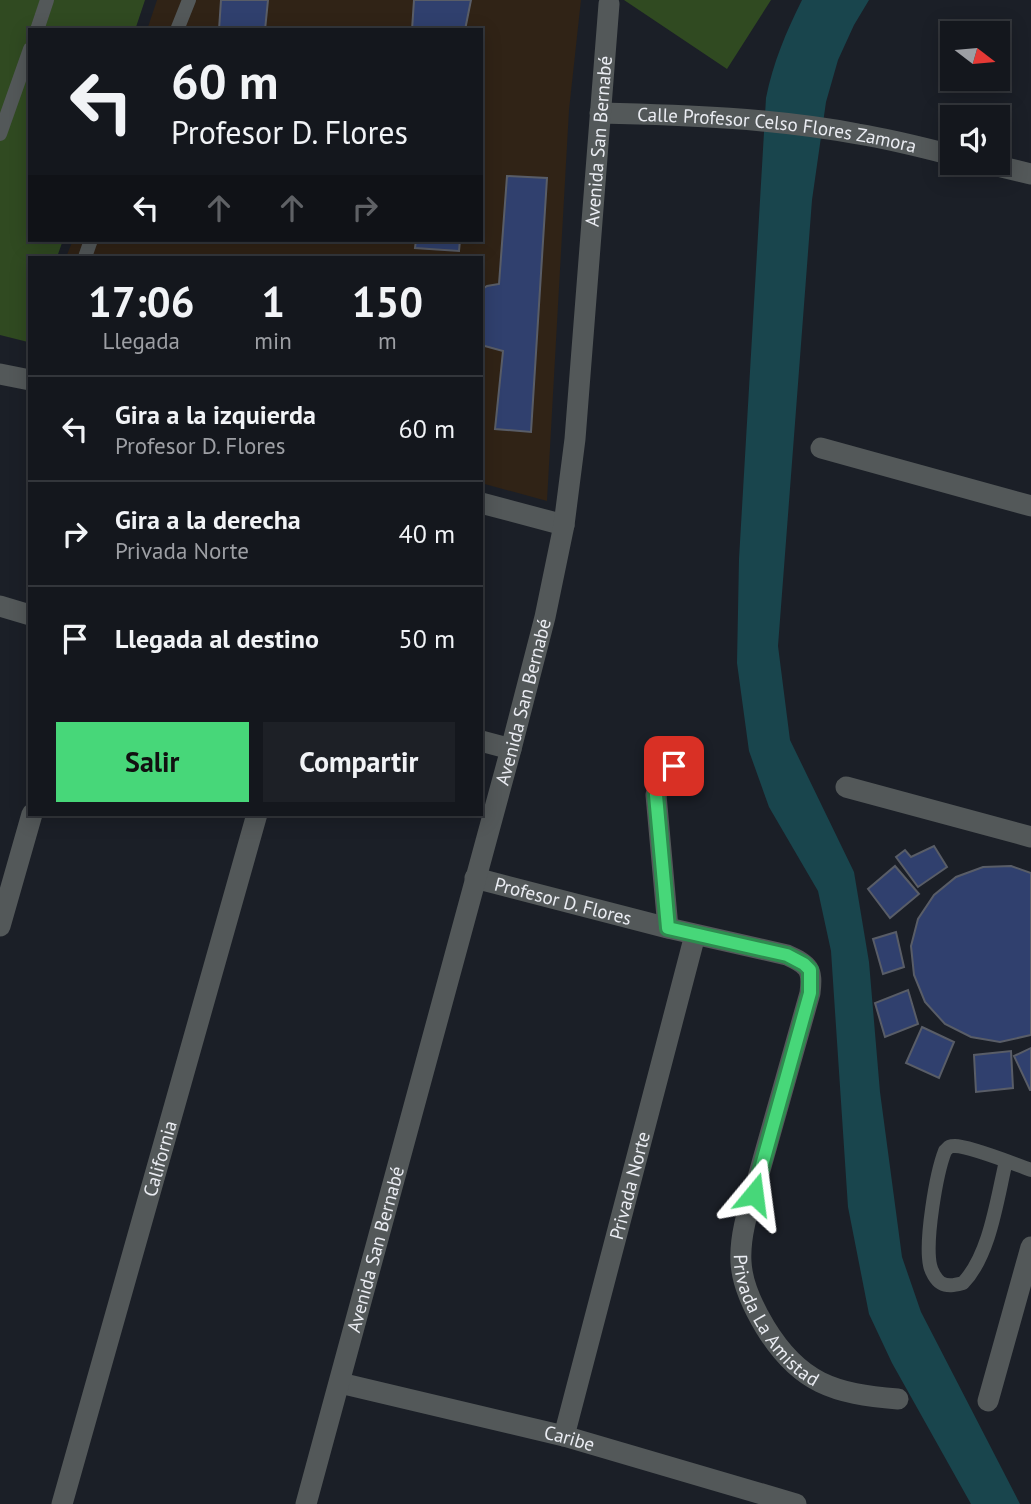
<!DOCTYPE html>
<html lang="es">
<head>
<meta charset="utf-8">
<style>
	body { margin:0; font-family:"PT Sans",sans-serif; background:#1d2026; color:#f1f3f6; height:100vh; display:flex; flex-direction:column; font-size:26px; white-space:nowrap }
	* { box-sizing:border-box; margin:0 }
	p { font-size:23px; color:#9d9fa4 }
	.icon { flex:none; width:38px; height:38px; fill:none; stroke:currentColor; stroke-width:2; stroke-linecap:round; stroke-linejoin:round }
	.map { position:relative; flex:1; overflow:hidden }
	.side { position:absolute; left:28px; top:256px; width:455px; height:560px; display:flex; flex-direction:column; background:#14171d; border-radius:0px; box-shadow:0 4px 18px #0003,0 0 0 2px #33363b }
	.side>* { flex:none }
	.hud { position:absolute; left:28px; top:28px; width:455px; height:214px; border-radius:0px; box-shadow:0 4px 18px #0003,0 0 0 2px #33363b; background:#14171d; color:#f1f3f6; overflow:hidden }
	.needle { width:46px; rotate:106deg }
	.fabs { position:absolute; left:940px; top:21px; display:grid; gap:14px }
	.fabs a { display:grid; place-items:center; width:70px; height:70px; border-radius:0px; background:#14171d; box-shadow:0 4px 18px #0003,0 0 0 2px #33363b; font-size:35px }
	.pin { position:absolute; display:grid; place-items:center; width:60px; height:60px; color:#fff; margin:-30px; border-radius:14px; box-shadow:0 4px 10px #0006 }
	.me { position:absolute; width:77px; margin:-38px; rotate:16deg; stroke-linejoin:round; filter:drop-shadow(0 0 5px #0008) }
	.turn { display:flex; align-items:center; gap:24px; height:147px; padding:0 28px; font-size:32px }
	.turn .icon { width:91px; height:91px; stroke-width:2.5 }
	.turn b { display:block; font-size:49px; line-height:60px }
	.lanes { display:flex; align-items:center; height:66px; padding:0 28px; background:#0003; justify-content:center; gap:35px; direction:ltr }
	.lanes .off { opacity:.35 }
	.eta { display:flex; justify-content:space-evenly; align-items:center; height:119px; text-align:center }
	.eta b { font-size:42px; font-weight:600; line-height:49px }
	.primary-button { display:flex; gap:14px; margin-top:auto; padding:14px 28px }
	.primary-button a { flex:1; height:80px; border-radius:0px; background:#47d779; color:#111; font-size:28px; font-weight:600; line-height:80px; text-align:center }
	.primary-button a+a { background:#1d2026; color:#f1f3f6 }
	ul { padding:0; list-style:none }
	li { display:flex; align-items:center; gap:21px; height:105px; padding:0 28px; border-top:2px solid #33363b }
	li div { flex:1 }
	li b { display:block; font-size:26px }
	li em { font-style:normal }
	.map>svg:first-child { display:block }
	.education { fill:#302316 }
	.green { fill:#304a21 }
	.water { fill:#19454d }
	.building { fill:#30406e; stroke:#595d67; stroke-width:2 }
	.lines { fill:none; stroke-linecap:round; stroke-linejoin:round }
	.lane { stroke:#535859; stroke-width:14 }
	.street { stroke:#535859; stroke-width:21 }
	.route-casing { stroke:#2e8c4f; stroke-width:18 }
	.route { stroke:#47d779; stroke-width:12 }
	.labels { text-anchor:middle; stroke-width:7; stroke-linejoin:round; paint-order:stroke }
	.street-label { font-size:19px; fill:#eaecf2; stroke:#1b1f27 }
</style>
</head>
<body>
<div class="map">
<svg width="1031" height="1504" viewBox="0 0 1031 1504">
	<rect width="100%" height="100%" fill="#1b1f27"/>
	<path class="education" d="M157 0H581L569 110 547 501 481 483V257H66L73 240H481V30H147Z"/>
	<path class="green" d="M0 0H145L135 30H30V240H63L57 257H30L28 342 0 335Z
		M624 0H771L727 69Z"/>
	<path class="water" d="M802 0H869L854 25 838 60 826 102 812 200 778 646 790 740 854 872 869 962 880 1092 902 1257 921 1312 1020 1504H971L892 1363 869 1314 848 1207 831 951 818 891 769 807 749 751 737 663 739 559 766 98C773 63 786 32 802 0Z"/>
	<path class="building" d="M221 0H268L265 30H219Z
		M414 0H471L465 30H412Z
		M507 176 547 178 531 432 495 429 503 351 481 345V290L487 286 499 284Z
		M416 240H460L459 251 415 248Z
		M934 846 947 867 918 887 896 857 905 850 911 857Z
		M895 866 919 894 890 918 868 889Z
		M1011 866 1031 873V1035L1000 1042 971 1037 945 1024 925 1002 914 975 911 946 918 919 934 895 956 877 983 867Z
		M896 932 904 967 883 974 873 939Z
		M908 990 918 1024 885 1037 875 1003Z
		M922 1027 954 1042 939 1078 906 1063Z
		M1031 1048V1090H1030L1014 1056Z
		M1011 1051 1013 1088 976 1092 974 1055Z"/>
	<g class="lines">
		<path class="lane" d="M37 30 47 0
			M177 30 189 0
			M0 134 30 49
			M85 257 91 240
			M1006 1161C997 1199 990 1255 963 1283 955 1285 948 1287 941 1283 936 1280 931 1271 930 1265 925 1241 936 1174 945 1151 949 1147 949 1146 955 1146 969 1146 1015 1164 1031 1170"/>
		<g class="street">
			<path id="s1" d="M600 113C686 115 773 118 858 134 889 139 921 147 952 155"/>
			<path d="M985 163 1031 174"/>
			<path d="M0 374 30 380"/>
			<path d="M821 448 1031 506"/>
			<path d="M481 503 564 525"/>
			<path d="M0 606 30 615"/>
			<path d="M481 741 511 749"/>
			<path d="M846 787 1031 837"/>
			<path id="s2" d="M475 878 668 928 787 955C809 965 813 969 810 993 794 1050 778 1106 762 1163 754 1194 739 1229 741 1262 742 1285 753 1307 765 1327 799 1383 834 1394 898 1399"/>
			<path d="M0 926 32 814"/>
			<path d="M668 928 656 795 666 772 674 766 686 767"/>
			<path id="s3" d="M340 1383 564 1436 796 1504"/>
			<path d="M988 1401 1031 1247"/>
			<path id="s4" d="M564 1436 695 935"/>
			<path id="s5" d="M62 1504 257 814"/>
			<path id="s6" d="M306 1504 511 749 545 617 564 525 575 439 609 4"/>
		</g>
	</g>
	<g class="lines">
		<g class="route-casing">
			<path id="route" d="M674 766C663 774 659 783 656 795L668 928 787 955 804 964 810 970V993L754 1194"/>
		</g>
		<use href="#route" class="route"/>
	</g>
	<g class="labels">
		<g class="street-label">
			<text dy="7" stroke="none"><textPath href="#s1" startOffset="178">Calle Profesor Celso Flores Zamora</textPath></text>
			<text dy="7" stroke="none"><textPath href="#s6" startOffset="1398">Avenida San Bernabé</textPath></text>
			<text dy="7" stroke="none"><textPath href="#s6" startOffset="831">Avenida San Bernabé</textPath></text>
			<text dy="7" stroke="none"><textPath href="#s2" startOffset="91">Profesor D. Flores</textPath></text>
			<text dy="7" stroke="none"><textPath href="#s5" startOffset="359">California</textPath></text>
			<text dy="7" stroke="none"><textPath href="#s4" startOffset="259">Privada Norte</textPath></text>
			<text dy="7" stroke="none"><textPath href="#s6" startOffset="264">Avenida San Bernabé</textPath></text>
			<text dy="7" stroke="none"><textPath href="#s2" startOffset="719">Privada La Amistad</textPath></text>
			<text dy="7" stroke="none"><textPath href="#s3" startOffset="236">Caribe</textPath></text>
		</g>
	</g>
</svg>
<div class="fabs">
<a><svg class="needle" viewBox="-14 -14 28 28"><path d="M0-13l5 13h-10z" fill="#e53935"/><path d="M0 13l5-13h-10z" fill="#9d9fa4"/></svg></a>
<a><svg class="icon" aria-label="sound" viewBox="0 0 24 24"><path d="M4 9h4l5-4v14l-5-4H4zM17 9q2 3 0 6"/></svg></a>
</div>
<div class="pin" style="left:674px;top:766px;background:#d93025"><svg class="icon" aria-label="arrive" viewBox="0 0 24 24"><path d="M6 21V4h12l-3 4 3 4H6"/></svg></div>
<svg class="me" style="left:754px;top:1194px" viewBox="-20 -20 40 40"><path d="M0-17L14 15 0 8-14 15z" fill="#47d779" stroke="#fff" stroke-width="4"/></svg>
<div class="hud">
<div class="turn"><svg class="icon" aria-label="left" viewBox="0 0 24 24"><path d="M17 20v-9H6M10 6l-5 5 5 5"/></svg><div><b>60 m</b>Profesor D. Flores</div></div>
<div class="lanes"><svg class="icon" aria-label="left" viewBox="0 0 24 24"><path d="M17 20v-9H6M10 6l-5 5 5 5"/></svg><svg class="icon off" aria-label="ahead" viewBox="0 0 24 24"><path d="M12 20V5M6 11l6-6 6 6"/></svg><svg class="icon off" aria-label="ahead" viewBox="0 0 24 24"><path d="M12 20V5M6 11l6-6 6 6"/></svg><svg class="icon off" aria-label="right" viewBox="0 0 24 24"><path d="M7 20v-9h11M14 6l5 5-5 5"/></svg></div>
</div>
<section class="side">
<div class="eta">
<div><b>17:06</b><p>Llegada</p></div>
<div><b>1</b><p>min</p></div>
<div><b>150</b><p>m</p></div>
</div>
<ul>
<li><svg class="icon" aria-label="left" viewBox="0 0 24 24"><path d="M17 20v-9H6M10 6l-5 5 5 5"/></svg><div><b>Gira a la izquierda</b><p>Profesor D. Flores</p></div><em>60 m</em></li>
<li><svg class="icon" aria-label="right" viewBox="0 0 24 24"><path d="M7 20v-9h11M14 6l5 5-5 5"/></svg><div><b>Gira a la derecha</b><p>Privada Norte</p></div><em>40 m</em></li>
<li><svg class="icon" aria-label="arrive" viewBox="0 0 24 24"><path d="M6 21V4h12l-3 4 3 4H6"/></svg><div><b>Llegada al destino</b></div><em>50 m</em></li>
</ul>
<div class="primary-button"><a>Salir</a><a>Compartir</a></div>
</section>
</div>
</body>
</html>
